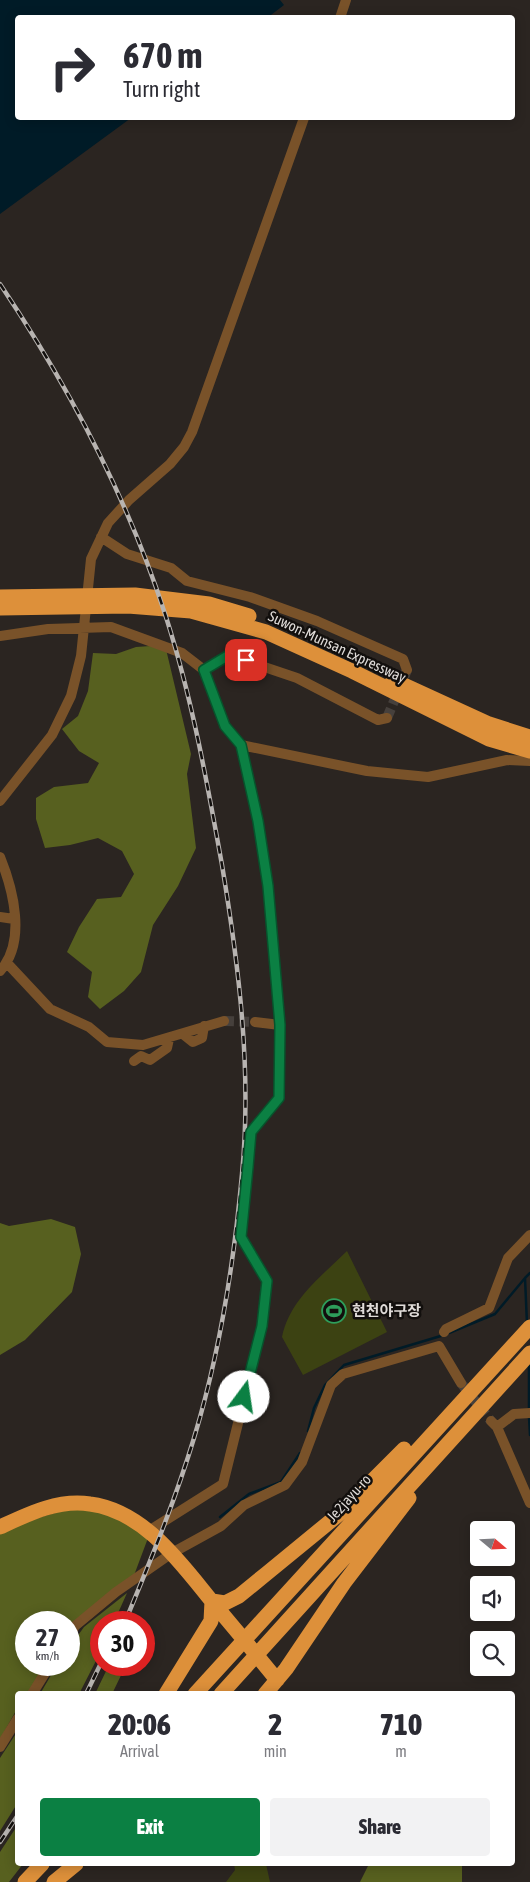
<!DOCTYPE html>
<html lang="en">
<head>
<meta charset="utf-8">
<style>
	body { margin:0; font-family:"Asap Condensed","Noto Sans KR",sans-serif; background:#f2f2f3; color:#2b2b33; height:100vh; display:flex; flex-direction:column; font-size:19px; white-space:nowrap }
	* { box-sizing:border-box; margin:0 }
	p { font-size:16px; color:#7c7c81 }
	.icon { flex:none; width:28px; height:28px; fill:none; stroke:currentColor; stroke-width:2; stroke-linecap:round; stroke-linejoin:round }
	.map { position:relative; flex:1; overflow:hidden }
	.sheet { position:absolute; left:15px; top:1691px; width:500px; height:175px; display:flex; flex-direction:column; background:#fff; border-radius:5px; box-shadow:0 2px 12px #0003 }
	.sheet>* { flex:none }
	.banner { position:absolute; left:15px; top:15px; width:500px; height:105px; border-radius:5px; box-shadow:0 2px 12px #0003; background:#fff; color:#2b2b33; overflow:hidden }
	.needle { width:32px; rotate:109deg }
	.controls { position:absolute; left:470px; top:1521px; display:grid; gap:10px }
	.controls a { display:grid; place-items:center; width:45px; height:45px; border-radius:5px; background:#fff; box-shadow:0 2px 12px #0003; font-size:25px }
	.speed { position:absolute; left:15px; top:1611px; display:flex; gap:10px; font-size:25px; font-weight:700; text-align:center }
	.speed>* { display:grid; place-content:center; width:65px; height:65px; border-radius:50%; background:#fff; box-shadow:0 2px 12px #0003; line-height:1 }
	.speed small { font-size:12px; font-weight:400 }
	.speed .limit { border:8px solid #d22; background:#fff; color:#111 }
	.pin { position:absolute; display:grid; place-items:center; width:42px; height:42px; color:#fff; margin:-21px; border-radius:10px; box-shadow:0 2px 8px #0006 }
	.me { position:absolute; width:55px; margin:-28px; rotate:14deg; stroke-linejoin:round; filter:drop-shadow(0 0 4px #0008) }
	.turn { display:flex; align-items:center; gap:18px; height:105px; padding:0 25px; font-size:22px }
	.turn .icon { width:65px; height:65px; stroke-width:2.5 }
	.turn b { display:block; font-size:35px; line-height:42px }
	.eta { display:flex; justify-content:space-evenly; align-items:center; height:85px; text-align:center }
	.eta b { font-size:30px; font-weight:800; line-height:35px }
	.action { display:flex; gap:10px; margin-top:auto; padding:10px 25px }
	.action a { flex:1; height:58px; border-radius:5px; background:#0b8043; color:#fff; font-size:20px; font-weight:800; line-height:58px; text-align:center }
	.action a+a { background:#f2f2f3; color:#2b2b33 }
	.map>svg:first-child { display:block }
	.green { fill:#3c4212 }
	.forest { fill:#57601f }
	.water { fill:#001b27 }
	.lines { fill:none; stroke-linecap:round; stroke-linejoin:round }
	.stream { stroke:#001b27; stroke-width:2.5 }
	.minor-tunnel { stroke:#46403c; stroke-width:10; stroke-dasharray:10 5; stroke-linecap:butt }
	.minor { stroke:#795229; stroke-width:10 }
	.highway { stroke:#dd903a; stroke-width:15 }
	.rail-casing { stroke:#b8b4b1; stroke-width:4.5 }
	.rail { stroke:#120f0d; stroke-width:2.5; stroke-dasharray:8; stroke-linecap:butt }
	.route-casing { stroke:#07532c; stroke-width:12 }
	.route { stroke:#0b8043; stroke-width:9 }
	.labels { text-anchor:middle; stroke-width:5; stroke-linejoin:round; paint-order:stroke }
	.street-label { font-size:15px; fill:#dfdbd8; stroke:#120f0d }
	.poi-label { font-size:15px; font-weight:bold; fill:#dfdbd8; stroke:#120f0d; text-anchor:start }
</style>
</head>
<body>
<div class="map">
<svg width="530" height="1882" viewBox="0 0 530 1882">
	<rect width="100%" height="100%" fill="#2b2521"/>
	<path class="green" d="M347 1251 387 1332 303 1375 282 1337C290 1299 321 1277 347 1251Z
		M234 1864H266L270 1882H226L235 1870Z"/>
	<path class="forest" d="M165 645 191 754 187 774 196 848 178 886 153 925 141 972 124 991 100 1009 88 997 92 972 67 952 79 927 97 899 121 897 134 874 122 851 98 838 70 845 45 848 36 819V798L54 787 88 783 99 763 79 751 62 729 78 716 88 691 93 653 116 654 136 647Z
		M51 1219 75 1227 81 1254 72 1292 25 1340 0 1355V1223L9 1226Z
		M73 1508 118 1515 148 1538 130 1586 69 1637V1622H26V1665H47L28 1694H18L17 1709 0 1739V1532L27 1521Z
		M127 1593 114 1622H101V1651L79 1694H40L57 1665H69V1648L84 1627Z
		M109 1665H126L112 1694H95Z
		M17 1732V1804L0 1831V1758Z
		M17 1826 18 1864H23L9 1882H0V1852Z
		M369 1864H462V1882H360Z"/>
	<path class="water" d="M0 0H280L284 5 267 18H18V118H131L0 214Z"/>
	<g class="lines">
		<path class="stream" d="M527 1324 525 1278 530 1273
			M449 1333 495 1314 525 1278
			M529 1364V1411
			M529 1417 530 1435
			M308 1431 314 1408 325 1385 344 1365 444 1335
			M220 1517 249 1494 281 1482 300 1453"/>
		<path class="minor-tunnel" d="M387 718 407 670
			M224 1021 255 1022
			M461 1383 491 1421"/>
		<path class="minor" d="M340 18 346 0
			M101 537 127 554 171 568 187 581 250 597 317 621 403 659 407 670
			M0 636 48 629 111 627 182 653 204 670 225 726 241 745
			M204 670 229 655 297 678 378 720 387 718
			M0 801 52 735 71 696 81 656 91 559 108 523 129 500 170 464 184 447 192 432 304 118
			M0 857C13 889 27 942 0 971
			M0 917 14 919
			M7 963 50 1009 89 1027 107 1042 143 1045 224 1021
			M255 1022 280 1025
			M183 1034 193 1042 202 1038 204 1026
			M134 1061 141 1056 150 1060 167 1048 169 1039
			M444 1332 446 1329 489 1308 508 1258 530 1235
			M491 1421 497 1427 514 1414 530 1413
			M497 1427 530 1503
			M147 1532 223 1484 262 1326 267 1281 241 1237 251 1132 279 1098 280 1025 268 886 258 821 241 745 367 771 428 777 507 760 530 761
			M69 1636 75 1626 116 1592 172 1553 221 1526 244 1505 285 1485 302 1462 331 1385 343 1374 439 1346 461 1383
			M32 1694 50 1665
			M0 1747 18 1718"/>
		<path class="highway" d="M0 597 135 595 209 604 249 616
			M0 608 128 606 191 611 266 632 352 671 489 739 530 751
			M393 680 489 724 530 737
			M0 1527C28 1514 58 1499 90 1504 145 1511 182 1565 214 1604 235 1629 256 1654 277 1680
			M166 1694 211 1621 212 1601 225 1603 239 1596 266 1574 338 1515 404 1449
			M195 1694 530 1327
			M221 1694 530 1353
			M265 1694 286 1669 344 1583 409 1498
			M25 1882 42 1864
			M54 1882 76 1864"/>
		<g class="rail-casing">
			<path id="rail" d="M0 284C69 387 128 498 166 617 192 698 207 782 222 865 239 967 252 1071 242 1174 234 1263 220 1352 194 1438 175 1501 150 1562 125 1622
				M86 1694 101 1663
				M0 1842 18 1815"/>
		</g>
		<use href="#rail" class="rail"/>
	</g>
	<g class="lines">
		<g class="route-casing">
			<path id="route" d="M244 1397 262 1326 267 1281 241 1237 248 1167 251 1132 279 1098 280 1025 268 886 258 821 241 745 225 726 204 670 229 655 246 660"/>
		</g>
		<use href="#route" class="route"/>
	</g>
	<defs>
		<g id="stadium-ring" transform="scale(1.25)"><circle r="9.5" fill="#120f0d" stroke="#2e9e5b" stroke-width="1.5"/><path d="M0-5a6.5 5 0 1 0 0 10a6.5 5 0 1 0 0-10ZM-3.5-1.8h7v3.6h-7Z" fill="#2e9e5b"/></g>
	</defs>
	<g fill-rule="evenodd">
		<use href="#stadium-ring" x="334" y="1311"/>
	</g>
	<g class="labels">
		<g class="street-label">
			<text transform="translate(337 647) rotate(25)" y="5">Suwon-Munsan Expressway</text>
			<text transform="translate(349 1498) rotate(-48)" y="5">Je2jayu-ro</text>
		</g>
		<g class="poi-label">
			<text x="352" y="1316">현천야구장</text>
		</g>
	</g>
</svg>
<div class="controls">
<a><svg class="needle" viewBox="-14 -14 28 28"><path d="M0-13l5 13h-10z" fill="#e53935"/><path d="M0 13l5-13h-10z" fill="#7c7c81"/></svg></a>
<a><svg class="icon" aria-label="sound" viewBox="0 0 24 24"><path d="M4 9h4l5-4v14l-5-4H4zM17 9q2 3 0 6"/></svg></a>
<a><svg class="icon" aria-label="search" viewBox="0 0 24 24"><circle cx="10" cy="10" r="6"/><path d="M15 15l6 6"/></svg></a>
</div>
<div class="speed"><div>27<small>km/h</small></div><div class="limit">30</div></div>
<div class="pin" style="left:246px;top:660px;background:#d93025"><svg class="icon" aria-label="arrive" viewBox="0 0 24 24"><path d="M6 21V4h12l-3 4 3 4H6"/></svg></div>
<svg class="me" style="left:244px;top:1397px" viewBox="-20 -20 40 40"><circle r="19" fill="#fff"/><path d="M0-13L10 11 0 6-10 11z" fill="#0b8043"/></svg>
<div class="banner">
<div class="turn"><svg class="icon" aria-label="right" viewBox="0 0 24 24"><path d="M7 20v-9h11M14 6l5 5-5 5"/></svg><div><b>670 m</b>Turn right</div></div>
</div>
<section class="sheet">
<div class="eta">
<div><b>20:06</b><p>Arrival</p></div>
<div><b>2</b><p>min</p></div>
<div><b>710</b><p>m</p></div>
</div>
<div class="action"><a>Exit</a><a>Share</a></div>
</section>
</div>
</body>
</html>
